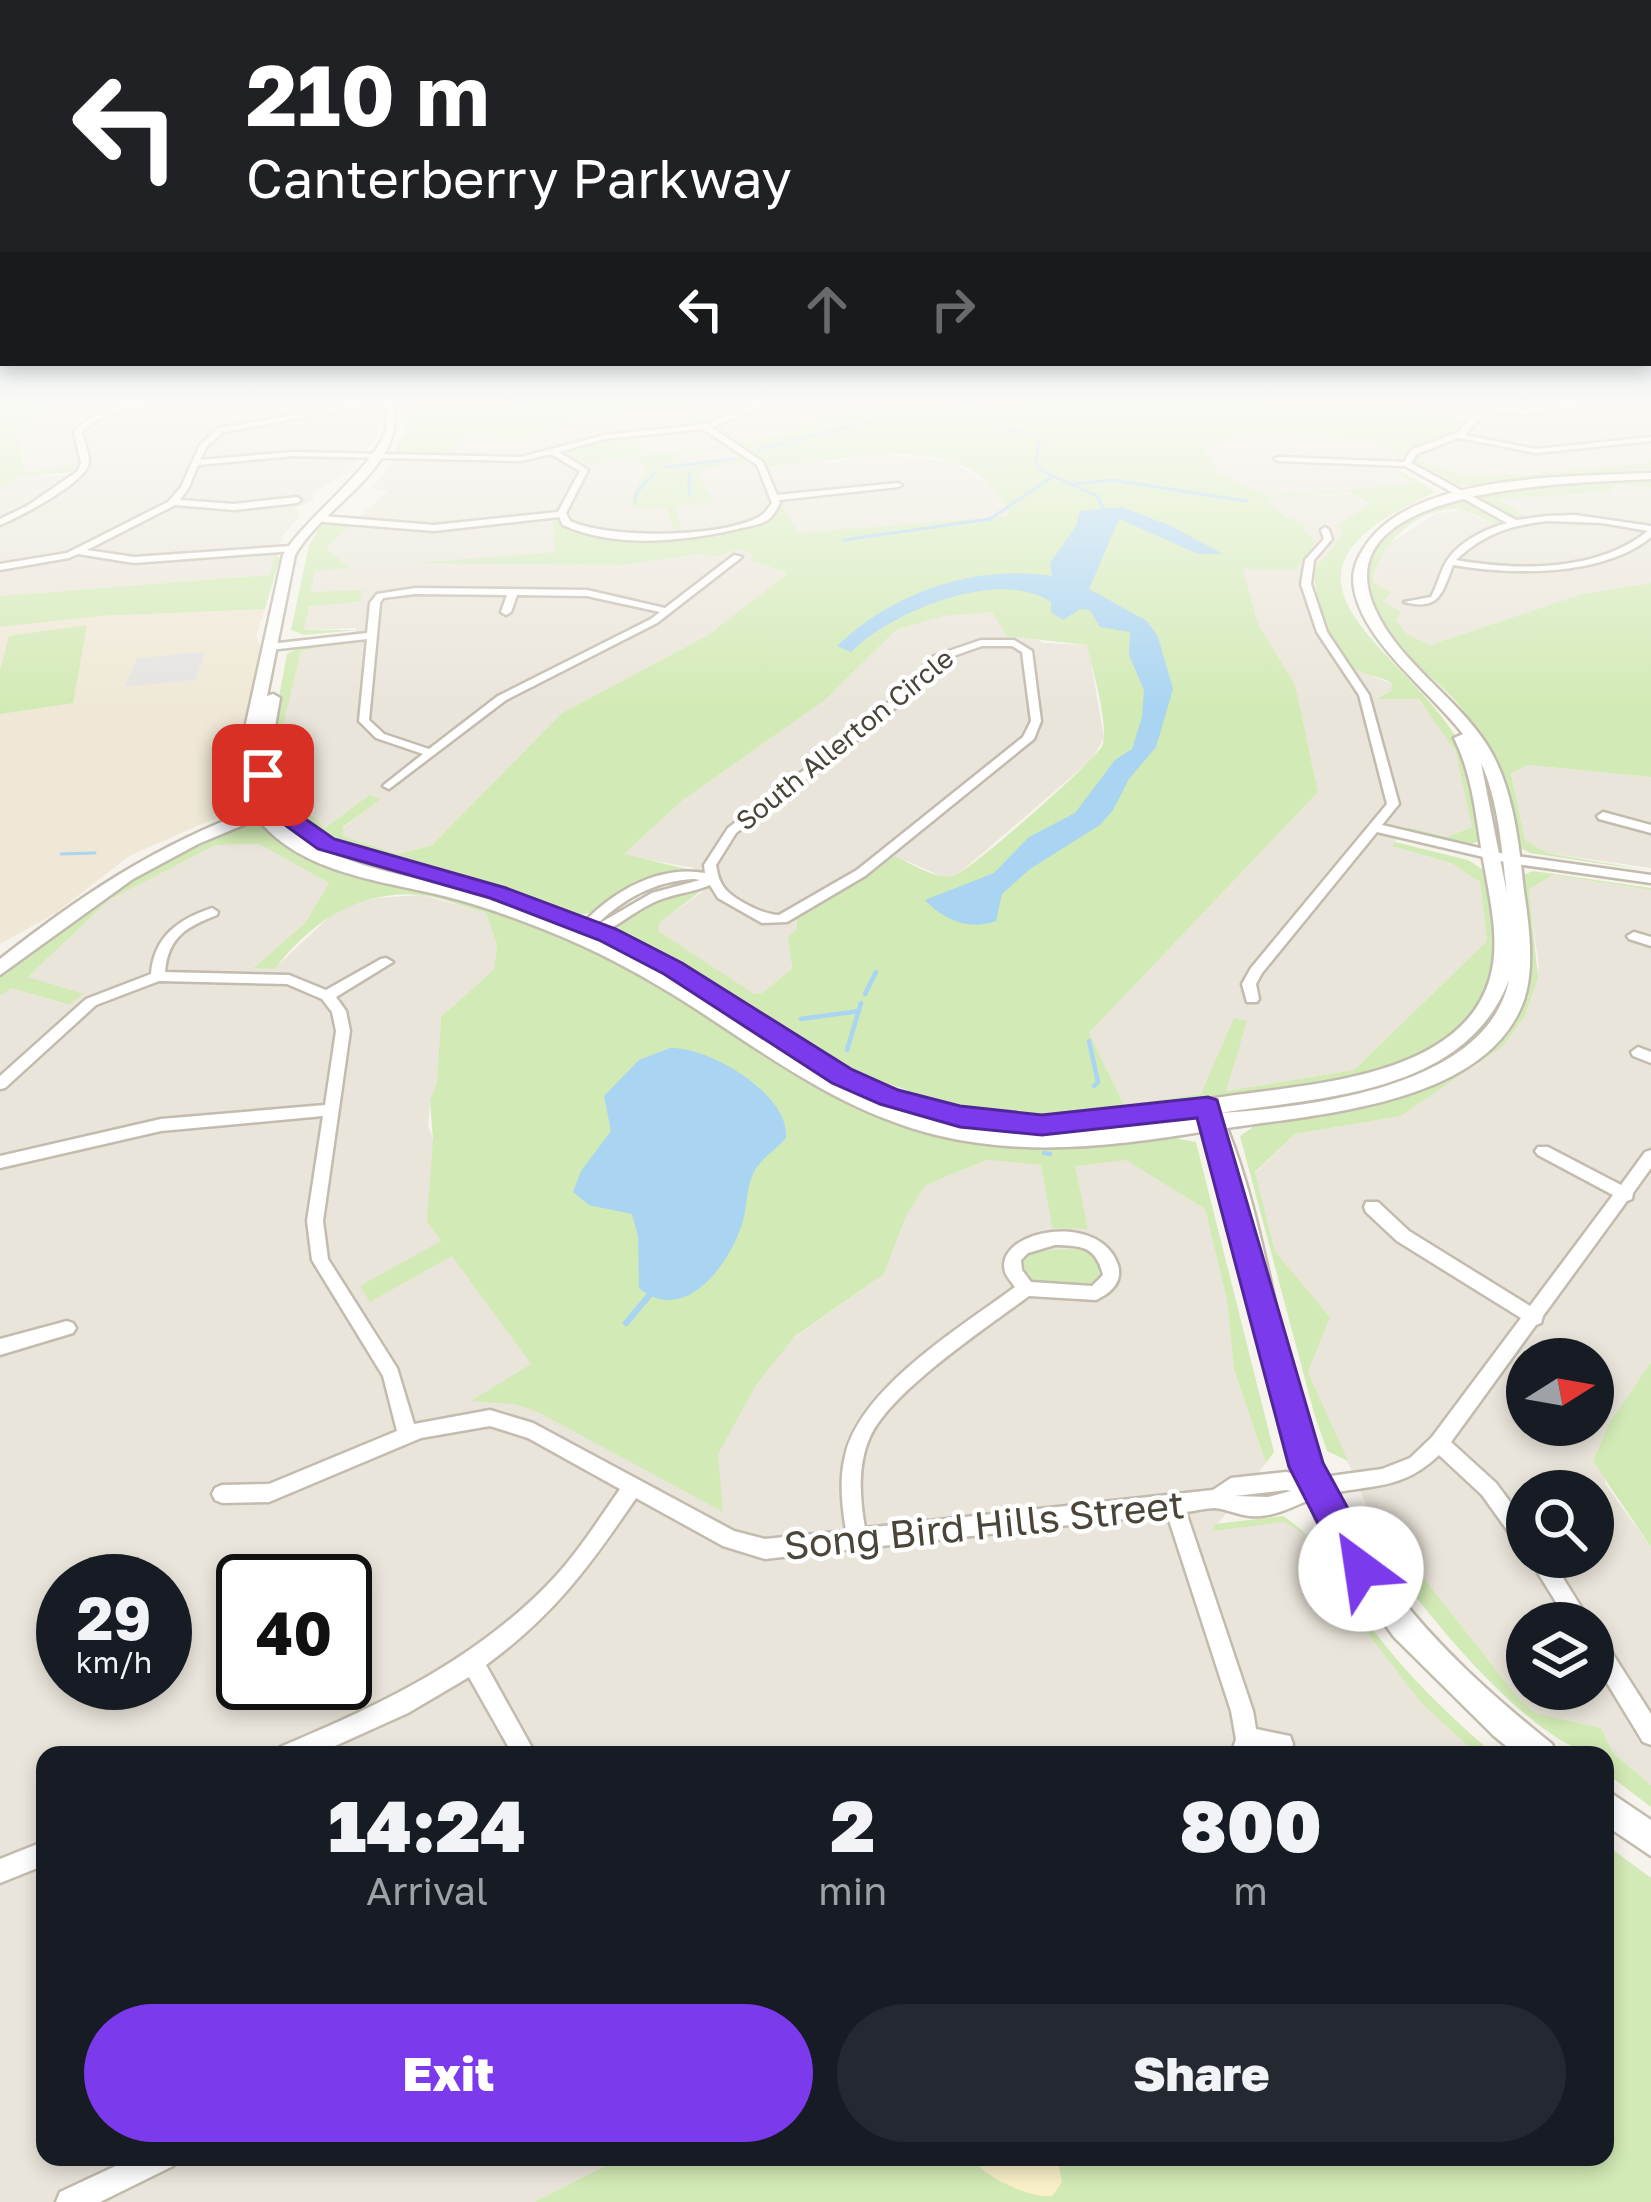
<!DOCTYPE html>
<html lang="en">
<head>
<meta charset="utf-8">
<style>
	body { margin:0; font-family:"Golos Text",sans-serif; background:#242831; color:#f1f3f6; height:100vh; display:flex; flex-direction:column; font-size:45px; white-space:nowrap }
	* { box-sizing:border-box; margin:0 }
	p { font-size:39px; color:#9ea1a6 }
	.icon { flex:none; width:66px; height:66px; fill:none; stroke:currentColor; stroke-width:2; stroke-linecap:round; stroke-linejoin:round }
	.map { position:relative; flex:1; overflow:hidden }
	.sheet { position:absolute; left:36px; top:1746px; width:1578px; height:420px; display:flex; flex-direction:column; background:#171b24; border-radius:24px; box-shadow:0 6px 18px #0003 }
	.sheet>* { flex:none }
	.top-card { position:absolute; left:0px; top:0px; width:1653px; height:366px; box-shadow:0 6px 18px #0003; background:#202124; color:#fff; overflow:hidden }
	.needle { width:78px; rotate:79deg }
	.tools { position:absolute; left:1506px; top:1338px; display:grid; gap:24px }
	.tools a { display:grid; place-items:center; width:108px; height:108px; border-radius:50%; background:#171b24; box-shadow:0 6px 18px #0003; font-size:60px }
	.speed { position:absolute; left:36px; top:1554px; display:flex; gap:24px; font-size:60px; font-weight:700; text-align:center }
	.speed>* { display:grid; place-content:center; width:156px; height:156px; border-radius:50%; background:#171b24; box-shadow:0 6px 18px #0003; line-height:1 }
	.speed small { font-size:30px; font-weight:400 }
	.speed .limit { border:6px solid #111; border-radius:18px; background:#fff; color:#111 }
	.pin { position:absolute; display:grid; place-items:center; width:102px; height:102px; color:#fff; margin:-51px; border-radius:24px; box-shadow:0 6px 18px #0006 }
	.me { position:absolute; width:132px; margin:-66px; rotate:329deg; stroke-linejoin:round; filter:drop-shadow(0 0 9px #0008) }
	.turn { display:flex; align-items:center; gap:42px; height:252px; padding:0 48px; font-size:54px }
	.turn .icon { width:156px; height:156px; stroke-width:2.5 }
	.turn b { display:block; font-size:84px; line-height:102px }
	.lanes { display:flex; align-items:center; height:114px; padding:0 48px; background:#0003; justify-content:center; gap:60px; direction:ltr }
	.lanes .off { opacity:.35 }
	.eta { display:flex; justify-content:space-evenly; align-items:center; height:204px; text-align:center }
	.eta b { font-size:72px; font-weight:800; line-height:84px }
	.button { display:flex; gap:24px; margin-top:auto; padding:24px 48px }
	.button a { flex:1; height:138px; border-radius:72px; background:#7c3aed; color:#fff; font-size:48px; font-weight:800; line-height:138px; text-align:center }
	.button a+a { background:#242831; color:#f1f3f6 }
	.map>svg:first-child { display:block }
	.residential { fill:#eae5da; fill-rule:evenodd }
	.education { fill:#efe8d6 }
	.green { fill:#d2eab5 }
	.sand { fill:#f9efc9 }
	.parking { fill:#e5e3e0 }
	.water { fill:#a9d4f2 }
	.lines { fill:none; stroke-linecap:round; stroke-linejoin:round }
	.stream-far2 { stroke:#a9d4f2; stroke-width:3 }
	.stream-far1 { stroke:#a9d4f2; stroke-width:4.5 }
	.stream { stroke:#a9d4f2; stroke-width:6 }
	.minor-casing { stroke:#c2bbae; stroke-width:5 }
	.tertiary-casing { stroke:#c2bbae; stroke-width:5 }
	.minor { fill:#fff; fill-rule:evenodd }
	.tertiary { fill:#fff; fill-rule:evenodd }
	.route { fill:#7c3aed; stroke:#51269a; stroke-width:3 }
	.labels { text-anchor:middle; stroke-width:9; stroke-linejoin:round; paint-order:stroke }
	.far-street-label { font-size:27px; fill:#4b4439; stroke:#fff }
	.near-street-label { font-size:39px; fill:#4b4439; stroke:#fff }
</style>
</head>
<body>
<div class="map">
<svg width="1651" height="2202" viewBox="0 0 1651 2202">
	<rect width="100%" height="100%" fill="#f6f3ec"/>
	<path class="residential" d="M40 403H367L380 421 374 440 347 474 311 493 314 498 311 502 296 507 300 516 282 536 271 575 0 596V488L20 477 72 475 78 466 24 474 18 432 47 414Z
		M691 403H893L822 417 786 434 741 445 833 463 875 454 950 461 990 483 1011 516 435 562 624 565 700 554 716 557 737 549 752 553 753 562 788 573 708 635 562 713 432 845 398 854 343 836V828L379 800 369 795 325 828 290 794 279 741 287 700 301 651 355 641 356 628 304 630 308 608 357 598 359 591 311 592 315 571 326 548 388 490 372 489 399 454 449 455 461 435 521 437 581 418 680 409 700 425 718 418 700 417 685 405Z
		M1416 403H1651V462L1531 475 1458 474 1414 458 1392 466 1414 484 1268 496 1218 473 1203 445 1255 431 1379 440 1387 443 1393 460H1401L1409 451 1453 435 1466 421 1412 410Z
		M1616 484 1651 488V583L1582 594 1430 645 1407 634 1396 620 1401 612 1383 601 1389 593 1373 583 1380 555 1389 544 1435 514 1462 510 1495 525 1525 518 1498 498 1610 492Z
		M1349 491 1371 505 1340 527 1343 534 1314 570V584L1332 633 1361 672 1392 684V690L1375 698 1418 699 1446 731 1463 770 1472 827 1447 837 1406 827 1392 846 1451 863 1480 882 1487 941 1354 1070 1225 1091 1246 1022 1201 1094 1124 1105 1089 1033 1318 792 1295 684 1258 624 1243 568 1295 570 1316 541 1303 530 1305 524 1283 515 1266 501 1269 498Z
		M992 612 1043 643 1088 645 1104 738 1092 759 956 876 943 877 895 856 797 918V929L788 938 792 970 762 993 754 994 699 962 658 932V923L702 892 694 868 623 855 683 800 825 700 896 630 944 616Z
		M1528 765 1651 777V868L1547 853 1525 840 1511 772Z
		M215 844H259L329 883 305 923 254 967 274 969 340 907 377 898 422 895 486 913 497 945 494 969 441 1017 437 1082 430 1100 428 1126 433 1139 659 1433 884 1274 906 1216 926 1185 987 1160 1041 1165 1052 1228H1088L1074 1165 1125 1159 1205 1209 1227 1301 1234 1370 1266 1463 1215 1527 1284 1522 1304 1534 1328 1582 1422 1704 1478 1755H45V2157H622L535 2202H0V996L12 988 68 1005 83 995 27 978 109 900ZM63 1581H165V1683H63ZM243 1581H345V1683H243Z
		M1553 875 1651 890V1362L1610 1422 1605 1484 1651 1547V1785L1613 1753 1601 1728 1535 1713 1519 1699 1367 1506 1308 1372 1330 1317 1275 1251 1255 1173 1295 1134 1401 1116 1503 1046 1539 967 1528 889ZM1527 1359H1593V1425H1527ZM1527 1491H1593V1557H1527ZM1527 1623H1593V1689H1527Z"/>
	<path class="education" d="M265 609 256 635 264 655 250 803 129 856 56 913 0 944V627L98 616Z"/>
	<path class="green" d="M0 403H40L48 413 18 432 24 473 78 465 75 472 20 477 0 488Z
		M404 403H691L686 406 700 417 720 419 700 425 680 409 581 418 521 437 462 435 449 455 399 454 395 451 408 424Z
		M893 403H1416L1413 410 1467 421C1448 442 1417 443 1397 461L1387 443 1378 440 1255 431 1203 446 1218 473 1268 496 1413 484 1391 466 1431 488 1434 493C1241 577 1398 642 1458 740 1474 766 1477 808 1483 839L1467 846 1405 831 1406 827 1447 837 1472 827 1456 752 1419 699H1375L1392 690V684C1381 675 1366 677 1356 669 1332 650 1314 599 1314 570L1343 534 1337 525 1370 504 1349 491 1269 498 1266 501 1283 515 1306 525 1304 531 1316 541 1296 570 1243 569 1258 624 1295 684 1318 792 1089 1033 1124 1105 1201 1094 1234 1018 1247 1021 1226 1091 1354 1070 1487 941 1480 882 1451 863 1392 846 1395 842 1468 860 1488 873 1497 962 1486 996 1463 1026 1424 1054 1360 1078 1128 1113 1039 1120 959 1112 904 1097 907 1090 889 1084 882 1089 860 1080 619 935 618 925C641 903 671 894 702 890L659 923 658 931 754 994 762 993 792 969 788 937 797 929V918L895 856C910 863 939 882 956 875 972 869 1096 760 1102 746 1110 726 1092 668 1087 645L1007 636 992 612 944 616 896 630 825 700 683 800 624 854 695 871 654 880 619 895 594 912 574 916 465 880 365 855 316 835 294 818 273 790 270 743 274 740 282 701 279 697 287 654 302 646 355 641 301 651 279 741 290 794 325 828 369 795 381 799 343 827V836L398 854 432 845 562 713 708 635 788 573 751 561 752 553 737 549 717 557 700 554 624 565 414 563 555 552 553 520 557 519C582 552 768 541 781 502L798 533 1010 516C1004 506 998 491 990 484 936 432 834 463 768 467L735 445 786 434 822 417Z
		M634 435 644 455 720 447 677 456 689 467 740 456 747 460 699 471 713 503 675 506 681 529 673 530 667 507 633 509 632 498 646 468 634 457 586 466 565 454 590 442Z
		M1414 458 1458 474 1531 475 1651 462V470L1464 486 1448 484 1414 466Z
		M1651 478V488L1616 484 1610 492 1498 499 1527 518 1514 517 1478 499 1496 490Z
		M1445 501 1465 502 1500 520 1498 525C1484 521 1468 508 1453 509 1414 511 1379 545 1373 582L1391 593 1383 601 1401 612 1396 620 1407 634 1430 645 1582 594 1651 583V777L1528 765 1511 773 1525 840 1547 853 1651 871 1530 853 1511 843C1499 806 1491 762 1474 727 1447 674 1377 653 1367 590 1360 540 1407 520 1445 501Z
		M335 522 352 524 326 548 350 568 315 571 311 592 362 590 360 601 309 607 304 630H357L304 635 291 630 309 545 321 526Z
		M275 554 280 558 265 609 98 616 0 627V596L270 575Z
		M87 625 73 703 0 714V671L9 636Z
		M245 824 267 826 280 838 595 949 745 1038 953 1135 1175 1132 1179 1139 1196 1142 1274 1452 1266 1463 1234 1370 1227 1301 1205 1209 1126 1160 1075 1166 1088 1229 1052 1228 1041 1165 987 1160 926 1185 906 1216 884 1274 794 1337 756 1385 718 1454 723 1512 538 1412 514 1404 471 1401 531 1364 452 1256 370 1302 360 1286 441 1241 427 1221 433 1139 430 1100 437 1082 441 1017 494 969 497 945 486 913C465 908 442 897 421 895 361 889 310 922 275 969L253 968 305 923 329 883 259 844 215 845 109 900 28 977 84 994 69 1005 12 988 0 996V978L96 900 157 861Z
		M1533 871 1651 888V890L1553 875 1529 889 1538 978 1524 1017 1503 1046 1401 1116 1295 1134 1255 1172 1275 1251 1330 1317 1308 1372 1348 1461 1327 1451 1314 1413 1240 1136 1252 1128 1249 1122 1387 1098 1513 1016 1517 877Z
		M1084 1249 1096 1256 1100 1275 1095 1283 1038 1285 1026 1276 1023 1260 1030 1251Z
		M1651 1362V1547L1593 1461 1610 1422Z
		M1367 1506 1519 1699 1535 1713 1601 1728 1613 1753 1651 1785V1807L1605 1772V1755C1531 1755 1398 1579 1359 1518Z
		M1283 1516C1323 1541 1342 1588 1370 1626 1406 1674 1449 1716 1495 1755H1478L1422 1704 1328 1582 1304 1534 1284 1522 1212 1531 1215 1524Z
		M1605 1844 1651 1878V2202H535L622 2157H1605Z"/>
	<path class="sand" d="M971 2157H1057L1062 2182 1052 2196C1031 2199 983 2177 971 2157Z"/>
	<path class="parking" d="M205 652 195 680 124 687 138 658Z"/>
	<path class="water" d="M1121 507 1169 525 1223 554H1198L1119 519 1089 589 1147 621 1158 637 1173 689 1156 747 1129 779 1113 810 1100 825 1030 869 1002 894 996 921C970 931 943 920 925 900L994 873 1029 837 1075 813 1115 760 1132 749 1142 717 1144 690 1129 655 1130 632 1100 627 1090 610 1080 609 1063 620 1051 612V602C999 567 892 611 851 652L837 646C893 592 975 564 1052 576L1050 563 1076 526 1080 511Z
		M670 1048C708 1046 790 1094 786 1138 776 1150 761 1158 754 1172 745 1189 748 1209 741 1227 727 1268 683 1325 639 1288L638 1236 632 1214 589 1205 573 1192 581 1171 611 1131 604 1096 639 1060Z"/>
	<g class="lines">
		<path class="stream-far2" d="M986 403 982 405 1009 429 1040 436 1036 462 1040 470 1097 496 1104 510
			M507 410 536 403
			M491 425 499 411
			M759 449 896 415 982 405
			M666 467 735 459
			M689 474V495
			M1074 484 1112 480 1246 501
			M635 502 636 493 656 471
			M844 540 990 519 1052 477
			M61 854 95 853"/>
		<path class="stream-far1" d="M865 994 876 972
			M801 1019 859 1011
			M1089 1041 1098 1082 1094 1086
			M847 1050 861 1003
			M1044 1153 1050 1154"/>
		<path class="stream" d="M626 1323 653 1291"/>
		<g class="minor-casing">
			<path id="minor" d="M137 403H158C130 411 104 410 82 432 84 441 89 453 89 462 88 482 19 517 0 525V519L27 506 78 471 81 463 74 432C91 413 112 407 137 403Z
				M365 403H382L223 432 207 446 200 460 292 452 521 457 605 435 706 424 763 403H774L711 427 763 462 777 495 898 483 902 485 898 487 779 500 780 503C777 508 774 515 769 519 760 526 743 527 733 530 680 542 613 548 563 525L559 517 434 531 323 522 319 519 323 516 434 525 558 512 580 471 551 454 521 461 292 456 198 465 189 487 180 500 234 504 297 497 301 500 297 503 234 510 175 505 87 550 134 557 291 546 294 547V551L134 563 78 554 69 558 0 570V564L67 553 168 502 181 487 200 445 218 428ZM703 429 757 465 772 503C767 509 766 513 759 517 721 538 609 539 570 521L566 513 588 470 559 452 605 439Z
				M1585 403H1608L1526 414 1486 411 1465 435 1536 449 1651 437V441L1536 453 1458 438 1417 454 1411 463 1516 520 1547 516 1575 515 1651 526V537C1603 577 1512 575 1453 565 1442 594 1439 611 1404 602L1431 597C1436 587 1439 578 1443 568 1454 544 1482 530 1507 523L1405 466 1278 461 1274 459 1278 457 1404 462 1411 450 1459 432 1481 407 1526 410ZM1547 521 1602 523 1648 531C1597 572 1518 571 1456 560 1484 533 1512 525 1547 521Z
				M1325 527 1329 530 1332 539 1314 560 1311 584 1327 632 1369 695 1399 804 1382 825 1509 855 1651 875V883L1509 863 1377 832 1262 973 1256 984 1259 999 1257 1002H1247L1242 984 1251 968 1387 804 1359 695 1317 632 1301 584 1305 560 1324 539 1321 530Z
				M734 555 742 557 657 623 506 700 389 789 383 786 385 784 423 754 376 738 359 721 367 639 270 650 265 647 270 644 367 633 370 603 377 594 415 588 587 590 665 608ZM415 594 507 595 501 612 506 615 511 612 517 595 587 596 660 612 651 619 498 696 429 749 384 734 369 720 380 603 383 598Z
				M981 640H1014L1032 651 1041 721 1034 739 865 876 787 922 762 923 718 898 710 885C694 892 678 893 662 899 632 909 607 940 574 940L572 937 574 934C604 896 655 864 705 873L704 865 728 828 876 715 934 656ZM982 646H1012L1022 652 1031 721 1023 737 857 870 779 915C764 915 731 899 723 886 718 878 718 874 716 865L736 833 884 719 942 660ZM694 879 700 880 652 893 595 926C623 899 654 881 694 879Z
				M1603 812 1651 825V833L1599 819 1597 816Z
				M212 908 218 912 217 915C186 927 168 937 165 972L289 975 326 990 381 959 386 958 393 962 336 997 346 1011 350 1031 323 1221 328 1259 397 1368 414 1424 490 1410 533 1423 734 1531 765 1539 846 1531C842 1506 839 1480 845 1456 860 1388 961 1327 1015 1287 1013 1284 1006 1276 1005 1272 993 1230 1100 1210 1118 1265 1123 1282 1111 1293 1096 1300L1029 1296C986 1328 891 1391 870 1437 857 1465 860 1499 865 1528L1213 1490 1231 1478 1286 1472 1316 1478 1382 1469 1410 1458 1432 1437 1521 1318 1397 1241 1366 1212 1364 1207 1366 1202H1378L1409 1231 1530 1306 1613 1195 1538 1155 1535 1151 1538 1147H1548L1621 1185 1645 1152 1651 1150V1168L1633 1193 1632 1199 1627 1201 1543 1316 1541 1323 1536 1325 1451 1442 1496 1483 1527 1525V1551L1520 1548 1482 1495 1439 1455C1402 1491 1370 1484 1324 1495 1303 1500 1285 1514 1261 1516 1244 1518 1231 1510 1215 1508 1206 1508 1195 1511 1186 1512L1253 1711 1256 1729 1290 1736 1293 1744 1290 1752 1282 1755 1254 1751 1253 1755H1231L1236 1739 1231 1711 1167 1514 864 1548 857 1551 853 1549 765 1559 723 1546 636 1498C589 1567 554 1615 486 1665L536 1755H513L469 1677 408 1713 315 1755H277L280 1747C381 1705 478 1659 554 1578 579 1551 599 1519 620 1489L528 1438 490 1426 421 1438 269 1502 222 1503 215 1500 212 1494 215 1488 222 1485 269 1484 397 1431 383 1376 312 1260 307 1221 323 1116 161 1131 0 1168V1156L161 1119 325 1105 336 1031 332 1012 322 999 287 984 159 981 96 1005 5 1088 0 1089V1076L86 999 151 974C154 936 179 919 212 908ZM1055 1245C1082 1246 1096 1246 1103 1275L1092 1286 1031 1282 1022 1270 1021 1260 1028 1253ZM1286 1490 1291 1491 1268 1497 1235 1496Z
				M1634 932 1651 937V946L1629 939 1627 936Z
				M1638 1047 1651 1052V1063L1633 1056 1631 1052Z
				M67 1321 73 1323 76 1328 73 1333 0 1355V1339Z
				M1528 1557H1550L1591 1623H1569Z
				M1593 1631 1600 1634 1651 1714V1745L1643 1742 1593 1660Z
				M45 1841V1865L0 1883V1859Z
				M135 2157H177L173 2166 100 2202H56L60 2192Z"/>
		</g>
		<g class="tertiary-casing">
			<path id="tertiary" d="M384 403H394C406 469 324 504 295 555L267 696 273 694 280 698C274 734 262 780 290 810 301 822 316 829 327 840L325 844H313L275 813 272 814 274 818C329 865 395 872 463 890 514 904 564 922 612 945L606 939 608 935H622C728 990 824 1075 942 1105 1034 1127 1130 1111 1222 1097 1306 1084 1461 1079 1490 978 1500 943 1491 905 1485 870 1476 825 1475 780 1454 738L1463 734C1431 692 1362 641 1354 588 1351 571 1357 558 1366 545 1414 473 1572 477 1651 473V479C1583 483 1318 483 1375 609 1398 661 1454 695 1485 742 1513 783 1519 843 1524 891 1529 925 1535 967 1524 1000 1487 1105 1318 1114 1227 1128 1260 1210 1272 1301 1295 1386 1337 1546 1426 1643 1552 1744L1557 1755H1517L1494 1736 1394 1637 1339 1560 1316 1519 1280 1426 1222 1180 1207 1131C1116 1146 1027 1157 936 1135 844 1112 774 1060 696 1009 648 978 597 950 543 929 512 917 480 905 448 897 385 881 301 874 258 819L198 844 133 879 0 975V959C79 897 157 844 253 810L243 794 238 760 283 555C305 517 386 459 387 422 387 415 385 409 384 403ZM258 738V780L269 805H266C254 784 254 761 258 738ZM1481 763C1499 802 1502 852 1507 894ZM1509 980C1487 1088 1309 1107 1220 1113 1323 1097 1465 1094 1509 980ZM811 1066 892 1105 982 1128C920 1118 865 1098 811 1066ZM1201 1116C1128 1128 1056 1138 982 1128L1059 1131Z
				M1605 1789 1651 1820V1856L1605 1825Z"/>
		</g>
		<use href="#minor" class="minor"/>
		<use href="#tertiary" class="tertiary"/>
	</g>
	<linearGradient id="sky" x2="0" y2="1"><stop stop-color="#8fc1ec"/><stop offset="0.57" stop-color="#fbfaf6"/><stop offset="1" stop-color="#fbfaf6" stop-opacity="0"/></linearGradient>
	<rect width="1651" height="711" fill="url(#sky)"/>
	<path class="route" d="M263 768 273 775 291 809 334 839 506 888 616 929 682 963 851 1069 898 1090 960 1106 1042 1115 1208 1097 1217 1100 1323 1463 1374 1556 1379 1569 1374 1582 1361 1587 1348 1582 1289 1467 1197 1118 1042 1135 960 1127 880 1104 832 1083 664 974 599 940 490 898 318 849 274 817 253 775Z"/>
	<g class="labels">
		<g class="far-street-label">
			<text transform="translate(845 740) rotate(-39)" y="9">South Allerton Circle</text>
		</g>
		<g class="near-street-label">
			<text transform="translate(984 1525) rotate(-6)" y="14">Song Bird Hills Street</text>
		</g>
	</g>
</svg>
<div class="tools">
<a><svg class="needle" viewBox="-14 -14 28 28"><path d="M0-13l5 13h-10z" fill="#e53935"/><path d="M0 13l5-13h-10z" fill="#9ea1a6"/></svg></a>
<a><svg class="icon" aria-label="search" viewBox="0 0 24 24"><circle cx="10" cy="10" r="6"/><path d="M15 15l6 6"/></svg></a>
<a><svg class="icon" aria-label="layers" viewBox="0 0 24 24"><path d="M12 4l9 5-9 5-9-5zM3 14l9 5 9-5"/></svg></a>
</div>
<div class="speed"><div>29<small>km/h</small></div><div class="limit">40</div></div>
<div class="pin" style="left:263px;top:775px;background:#d93025"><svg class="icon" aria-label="arrive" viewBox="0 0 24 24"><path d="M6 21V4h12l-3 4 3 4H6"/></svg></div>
<svg class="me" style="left:1361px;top:1569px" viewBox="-20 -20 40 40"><circle r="19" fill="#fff"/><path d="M0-13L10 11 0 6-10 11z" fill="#7c3aed"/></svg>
<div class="top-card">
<div class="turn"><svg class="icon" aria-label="left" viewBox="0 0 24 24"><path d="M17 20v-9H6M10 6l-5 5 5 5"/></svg><div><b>210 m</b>Canterberry Parkway</div></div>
<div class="lanes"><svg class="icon" aria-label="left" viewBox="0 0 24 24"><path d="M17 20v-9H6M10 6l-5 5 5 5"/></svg><svg class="icon off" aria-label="ahead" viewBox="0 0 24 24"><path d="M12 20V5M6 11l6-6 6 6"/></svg><svg class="icon off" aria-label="right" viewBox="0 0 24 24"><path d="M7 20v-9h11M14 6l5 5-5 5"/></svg></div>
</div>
<section class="sheet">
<div class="eta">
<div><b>14:24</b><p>Arrival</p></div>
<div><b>2</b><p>min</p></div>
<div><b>800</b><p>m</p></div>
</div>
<div class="button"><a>Exit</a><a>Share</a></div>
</section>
</div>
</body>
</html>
